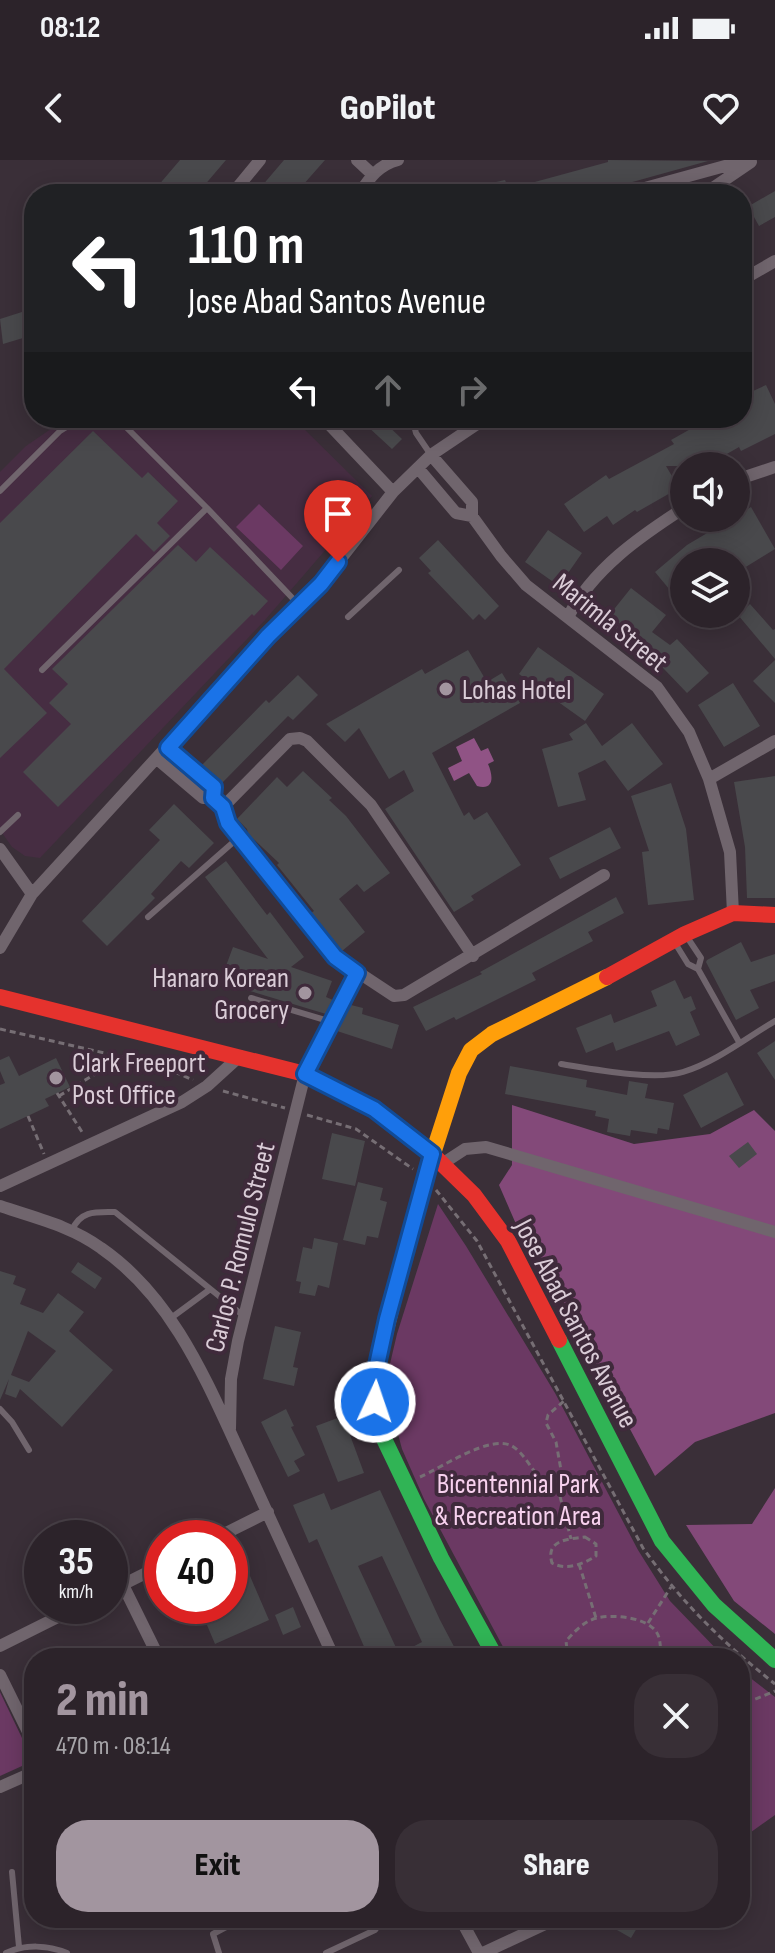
<!DOCTYPE html>
<html lang="en">
<head>
<meta charset="utf-8">
<style>
	body { margin:0; font-family:"Sofia Sans Condensed",sans-serif; background:#382f36; color:#f1f3f6; height:100vh; display:flex; flex-direction:column; font-size:30px; white-space:nowrap }
	* { box-sizing:border-box; margin:0 }
	p { font-size:26px; color:#a6a4a8 }
	.icon { flex:none; width:44px; height:44px; fill:none; stroke:currentColor; stroke-width:2; stroke-linecap:round; stroke-linejoin:round }
	.map { position:relative; flex:1; overflow:hidden }
	.panel { position:absolute; left:24px; top:1488px; width:726px; height:280px; display:flex; flex-direction:column; background:#2c232a; border-radius:32px; box-shadow:0 4px 20px #0003,0 0 0 2px #484047 }
	.panel>* { flex:none }
	.hud { position:absolute; left:24px; top:24px; width:728px; height:244px; border-radius:32px; box-shadow:0 4px 20px #0003,0 0 0 2px #484047; background:#202124; color:#fff; overflow:hidden }
	.fabs { position:absolute; left:670px; top:292px; display:grid; gap:16px }
	.fabs a { display:grid; place-items:center; width:80px; height:80px; border-radius:50%; background:#2c232a; box-shadow:0 4px 20px #0003,0 0 0 2px #484047; font-size:40px }
	.speed { position:absolute; left:24px; top:1360px; display:flex; gap:16px; font-size:40px; font-weight:700; text-align:center }
	.speed>* { display:grid; place-content:center; width:104px; height:104px; border-radius:50%; background:#2c232a; box-shadow:0 4px 20px #0003,0 0 0 2px #484047; line-height:1 }
	.speed small { font-size:20px; font-weight:400 }
	.speed .limit { border:12px solid #d22; background:#fff; color:#111 }
	.pin { position:absolute; display:grid; place-items:center; width:68px; height:68px; color:#fff; margin:-82px -34px; border-radius:50% 50% 50% 0; rotate:-45deg; box-shadow:0 0 8px #0007 }
	.pin .icon { rotate:45deg }
	.me { position:absolute; width:88px; margin:-44px; rotate:3deg; stroke-linejoin:round; filter:drop-shadow(0 0 6px #0008) }
	.turn { display:flex; align-items:center; gap:28px; height:168px; padding:0 32px; font-size:36px }
	.turn .icon { width:104px; height:104px; stroke-width:2.5 }
	.turn b { display:block; font-size:56px; line-height:68px }
	.lanes { display:flex; align-items:center; height:76px; padding:0 32px; background:#0003; justify-content:center; gap:40px; direction:ltr }
	.lanes .off { opacity:.35 }
	.round { display:grid; place-items:center; flex:none; width:84px; height:84px; border-radius:32px; background:#382f36 }
	.summary { display:flex; align-items:center; justify-content:space-between; height:136px; padding:0 32px }
	h1 { font-size:48px; font-weight:800; line-height:60px; color:#a2959f }
	.button { display:flex; gap:16px; margin-top:auto; padding:16px 32px }
	.button a { flex:1; height:92px; border-radius:32px; background:#a2959f; color:#111; font-size:32px; font-weight:800; line-height:92px; text-align:center }
	.button a+a { background:#382f36; color:#f1f3f6 }
	.status { display:flex; justify-content:space-between; align-items:center; height:56px; padding:0 40px; background:#2c232a; direction:ltr }
	.status svg { height:22px; fill:currentColor }
	header { display:flex; justify-content:space-between; align-items:center; height:104px; padding:0 32px; background:#2c232a; font-size:36px; font-weight:800 }
	.map>svg:first-child { display:block }
	.built { fill:#462d42 }
	.green { fill:#6b3963 }
	.forest { fill:#834979 }
	.water { fill:#905385 }
	.building { fill:#49494c; fill-rule:evenodd }
	.lines { fill:none; stroke-linecap:round; stroke-linejoin:round }
	.path { stroke:#766e74; stroke-width:3; stroke-dasharray:6 4; stroke-linecap:butt }
	.lane { stroke:#70656d; stroke-width:6 }
	.street { stroke:#70656d; stroke-width:12 }
	.fast { stroke:#30b455; stroke-width:16 }
	.slow { stroke:#ff9f0a; stroke-width:16 }
	.jam { stroke:#e5322d; stroke-width:16 }
	.route-casing { stroke:#114b97; stroke-width:20 }
	.route { stroke:#1a73e8; stroke-width:14 }
	.poi-dot { fill:#a2959f; stroke:#3f2a3b; stroke-width:3 }
	.labels { text-anchor:middle; stroke-width:8; stroke-linejoin:round; paint-order:stroke }
	.street-label { font-size:28px; fill:#daccd7; stroke:#3f2a3b }
	.poi-label { font-size:28px; fill:#daccd7; stroke:#3f2a3b; text-anchor:start }
	.park-label { font-size:28px; fill:#f7d1ee; stroke:#3f2a3b }
</style>
</head>
<body>
<div class="status"><b>08:12</b><svg viewBox="0 0 49 12"><path d="M0 12V9h3v3zM5 12V6h3v6zM10 12V3h3v9zM15 12V0h3v12zM26 1h20v11H26zM47 4h2v5h-2z"/></svg></div>
<header><svg class="icon" aria-label="back" viewBox="0 0 24 24"><path d="M15 5l-7 7 7 7"/></svg>GoPilot<svg class="icon" aria-label="heart" viewBox="0 0 24 24"><path d="M12 20l-8-8c-3-5 5-10 8-4 3-6 11-1 8 4z"/></svg></header>
<div class="map">
<svg width="775" height="1793" viewBox="0 0 775 1793">
	<rect width="100%" height="100%" fill="#3a2f38"/>
	<path class="built" d="M67 258H293L372 336 265 460 40 698 25 696 12 687 0 670V312L26 286Z"/>
	<path class="green" d="M259 344 303 386 281 410 236 367Z
		M438 1044 466 1086 555 1233 638 1390 670 1441 725 1498H509L424 1339 402 1289 387 1233 389 1208 397 1174Z
		M740 1510 775 1537V1655L740 1680Z
		M0 1532 33 1601 0 1616Z"/>
	<path class="forest" d="M512 945 634 984 710 974 754 950 775 971V1253L695 1282 655 1316 550 1119 516 1064 499 1025 512 1005Z
		M775 1328V1474L734 1441 686 1365 752 1364Z"/>
	<path class="water" d="M474 578 481 591 488 588 494 601 488 604C493 615 495 631 477 626L469 613 454 621 448 608 462 601 456 587Z"/>
	<path class="building" d="M180 0H226L197 34H151Z
		M284 0H325L295 34H255Z
		M608 0 708 1 600 31 601 34H465L464 29 505 20 509 29 608 2Z
		M775 31V57L759 66 754 57 742 64V50Z
		M25 151 33 175 3 184 0 159Z
		M766 225 775 244V274L741 291 739 287 706 306H666L679 328 637 352 635 350 613 365 607 356 584 372 564 344 606 315 609 319 674 284 671 280 710 258H742V236Z
		M373 258H380L402 279 392 289 366 265Z
		M93 271 142 318 148 312 178 341 157 363 170 376 154 392 136 374 4 509 47 553 0 598V363Z
		M751 347 775 389 736 413V402H684V447L655 412 687 385Z
		M548 370 582 393 559 426 525 402Z
		M438 380 499 446 485 460 479 454 473 460 428 413 431 411 419 398Z
		M178 385 196 402 210 387 268 441 254 456 252 454 58 647 23 612 71 564 49 543 68 524 52 509Z
		M631 428 666 455 652 472 670 485 677 479 709 513 687 533 642 486 638 490 603 463Z
		M750 444 773 470 775 469V499L738 455Z
		M538 487 604 534 585 561 519 514Z
		M468 490 487 522 502 513 520 543 432 593 464 656 469 652 474 660 487 652 521 705 471 736 474 740 454 752 385 649 414 631 404 610 389 619 359 568 345 582 326 564 422 509 425 514Z
		M775 500V543L753 521Z
		M298 515 318 535 293 560 288 556 222 623 202 605 266 540 269 543Z
		M733 523 760 566 724 587 698 545Z
		M586 563 602 586 632 563 663 604 628 631 605 600 578 613 586 640 558 647 542 589 573 580 569 574Z
		M303 611 332 638 329 640 346 656 390 713 364 732 357 724 339 739 365 772 342 791 311 753 314 751 277 705 279 703 248 674 247 669 237 659 277 617 287 627Z
		M775 616V738H747L745 687 734 622Z
		M671 623 686 669 694 740 648 745 642 692 649 691 631 636Z
		M174 644 214 683 189 708 181 701 151 734 155 738 107 786 82 761 160 680 149 670Z
		M610 667 621 688 560 719 549 698Z
		M226 701 267 755 270 752 304 797 291 807 332 821 326 837 333 840 326 854 220 822 233 787 268 799 205 717Z
		M616 737 624 753 588 772 593 781 532 813 536 820 456 860 454 857 426 871 413 847 482 814 480 812Z
		M741 782 751 802 775 794V821L750 830 759 848 736 860 706 802 707 800Z
		M675 820 684 839 691 836 696 849 690 852 700 875 676 886 669 871 616 891 613 882 586 893 576 868 611 854 614 863 657 846 651 831Z
		M351 845 363 848 362 854 399 865 392 889 337 871Z
		M775 881V920L757 893Z
		M9 896 19 916 56 898 70 927 45 939 49 946 0 969V925L5 923 0 911V900Z
		M510 906 587 920 586 927 627 935 629 921 648 924 645 938 674 943 669 970 658 968 657 974 631 970 630 976 607 972 609 959 595 956 596 951 505 934Z
		M727 912 744 945 701 968 683 935Z
		M332 973 365 981 355 1026 322 1019Z
		M748 982 757 994 739 1008 729 996Z
		M358 1022 383 1028 380 1040 387 1042 378 1078 367 1076 365 1085 343 1080Z
		M314 1078 338 1083 329 1128 318 1125 315 1136 299 1133 301 1122 296 1121 303 1087 312 1089Z
		M78 1102 102 1118 95 1129 71 1112Z
		M0 1111 16 1116 13 1124 26 1129 20 1144 43 1153 58 1133 84 1152 69 1171 113 1210 62 1267 20 1229 16 1238 5 1234 9 1219 0 1240ZM28 1171 56 1191 29 1222 11 1215Z
		M275 1166 301 1172 293 1207 298 1208 294 1226 263 1219Z
		M286 1249 294 1266 291 1267 305 1295 294 1301 300 1311 288 1317 261 1262Z
		M343 1256 364 1313 338 1322 316 1266Z
		M380 1330 440 1460 460 1498H369L317 1379 309 1383 293 1345 324 1333 331 1350ZM382 1396 422 1482 399 1494 358 1406Z
		M250 1416 269 1460 215 1484 199 1446H230V1424Z
		M293 1447 301 1467 283 1475 275 1455Z
		M596 1758H643L631 1778Z"/>
	<g class="lines">
		<path class="path" d="M0 869 161 906 193 920
			M223 931 285 948
			M57 933 84 975
			M59 936 123 897
			M307 955 356 969 413 1009
			M28 956 44 994
			M436 1030 477 1081 643 1388C683 1444 721 1481 775 1524
			M420 1317C441 1308 490 1274 512 1286 524 1293 531 1309 541 1319L555 1317 561 1310 556 1282 546 1263 548 1255 564 1241
			M555 1317 571 1379
			M585 1377 596 1384V1396C583 1404 567 1411 552 1403 545 1380 568 1379 585 1377Z
			M579 1404 596 1458
			M648 1463 671 1427
			M568 1498 566 1481C574 1472 584 1461 597 1458 613 1454 648 1457 657 1473 661 1479 660 1491 662 1498
			M740 1536 746 1543 740 1555
			M746 1543 775 1531"/>
		<path class="lane" d="M117 258 207 348 299 445
			M412 258 416 273 431 295
			M0 331 60 271 81 258
			M348 457 399 410
			M42 510 207 348
			M0 672 18 655
			M148 757 238 678
			M687 777 701 798 698 809
			M675 783 688 804 698 809 739 882
			M251 838 332 862
			M561 904C592 909 654 921 683 912 716 902 746 878 775 861
			M72 1070C81 1050 96 1052 115 1052L245 1157
			M171 1158 209 1130
			M0 1249 12 1262 29 1290
			M12 1712 19 1787
			M6 1793C25 1784 48 1785 67 1793
			M219 1793 213 1774 243 1758
			M326 1793 375 1770 377 1767 375 1758"/>
		<path class="street" d="M357 0 372 14
			M232 34 260 0
			M359 34C370 17 379 5 398 0
			M623 34 747 0
			M704 34 751 2
			M742 120 775 101
			M323 258 393 332
			M431 295 472 342V356
			M418 308 456 353 472 356 501 396 526 425 657 527 689 572 709 619 730 692 733 753
			M736 320 775 307
			M568 457C593 409 639 377 684 348
			M168 588 214 627 213 638
			M157 599 203 638H213L223 647
			M709 619 775 581
			M0 689 32 734
			M0 788 32 734 268 476 321 424 393 332 431 295 486 258
			M473 796 371 645 307 581 300 578 290 579 223 647 228 663 335 797 394 836 404 835 604 715
			M442 1004 465 989 486 987 775 1072
			M0 1026 182 942 207 926 240 896
			M0 1046C35 1058 71 1066 101 1088 175 1139 208 1225 245 1304 275 1368 304 1433 334 1498
			M230 1269 231 1219 238 1181 305 914 357 813
			M216 1378 268 1352
			M123 1425 159 1498
			M110 1431 162 1405
			M0 1486 80 1446
			M0 1515 34 1584
			M0 1627 34 1612
			M460 1758 479 1793
			M483 1793 558 1758"/>
		<path class="fast" d="M559 1180 662 1381 714 1445 775 1500
			M382 1186 374 1228 385 1281 441 1398 496 1498"/>
		<path class="slow" d="M382 1186 419 1037 459 913 471 890 492 874 607 817"/>
		<path class="jam" d="M607 817 685 774 733 753 775 755
			M0 837 305 914 374 949 432 994 474 1035 508 1081 559 1180"/>
	</g>
	<g class="lines">
		<g class="route-casing">
			<path id="route" d="M338 402 321 424 268 476 168 588 214 627 213 638 223 647 228 663 335 797 357 813 305 914 374 949 432 994 387 1159 377 1205 375 1242"/>
		</g>
		<use href="#route" class="route"/>
	</g>
	<g class="poi-dot">
		<circle cx="446" cy="529" r="8"/>
		<circle cx="305" cy="833" r="8"/>
		<circle cx="56" cy="918" r="8"/>
	</g>
	<g class="labels">
		<g class="street-label">
			<text transform="translate(611 462) rotate(39)" y="10">Marimla Street</text>
			<text transform="translate(239 1087) rotate(-76)" y="10">Carlos P. Romulo Street</text>
			<text transform="translate(577 1163) rotate(62)" y="10">Jose Abad Santos Avenue</text>
		</g>
		<g class="poi-label">
			<text x="462" y="539">Lohas Hotel</text>
			<text x="289" y="827" text-anchor="end">Hanaro Korean<tspan x="289" dy="32">Grocery</tspan></text>
			<text x="72" y="912">Clark Freeport<tspan x="72" dy="32">Post Office</tspan></text>
		</g>
		<g class="park-label">
			<text x="518" y="1333">Bicentennial Park<tspan x="518" dy="32">&amp; Recreation Area</tspan></text>
		</g>
	</g>
</svg>
<div class="fabs">
<a><svg class="icon" aria-label="sound" viewBox="0 0 24 24"><path d="M4 9h4l5-4v14l-5-4H4zM17 9q2 3 0 6"/></svg></a>
<a><svg class="icon" aria-label="layers" viewBox="0 0 24 24"><path d="M12 4l9 5-9 5-9-5zM3 14l9 5 9-5"/></svg></a>
</div>
<div class="speed"><div>35<small>km/h</small></div><div class="limit">40</div></div>
<div class="pin" style="left:338px;top:402px;background:#d93025"><svg class="icon" aria-label="arrive" viewBox="0 0 24 24"><path d="M6 21V4h12l-3 4 3 4H6"/></svg></div>
<svg class="me" style="left:375px;top:1242px" viewBox="-20 -20 40 40"><circle r="17" fill="#1a73e8" stroke="#fff" stroke-width="3"/><path d="M0-11L8 9 0 5-8 9z" fill="#fff"/></svg>
<div class="hud">
<div class="turn"><svg class="icon" aria-label="left" viewBox="0 0 24 24"><path d="M17 20v-9H6M10 6l-5 5 5 5"/></svg><div><b>110 m</b>Jose Abad Santos Avenue</div></div>
<div class="lanes"><svg class="icon" aria-label="left" viewBox="0 0 24 24"><path d="M17 20v-9H6M10 6l-5 5 5 5"/></svg><svg class="icon off" aria-label="ahead" viewBox="0 0 24 24"><path d="M12 20V5M6 11l6-6 6 6"/></svg><svg class="icon off" aria-label="right" viewBox="0 0 24 24"><path d="M7 20v-9h11M14 6l5 5-5 5"/></svg></div>
</div>
<section class="panel">
<div class="summary"><div><h1>2 min</h1><p>470 m · 08:14</p></div><a class="round"><svg class="icon" aria-label="close" viewBox="0 0 24 24"><path d="M6 6l12 12M18 6L6 18"/></svg></a></div>
<div class="button"><a>Exit</a><a>Share</a></div>
</section>
</div>
</body>
</html>
